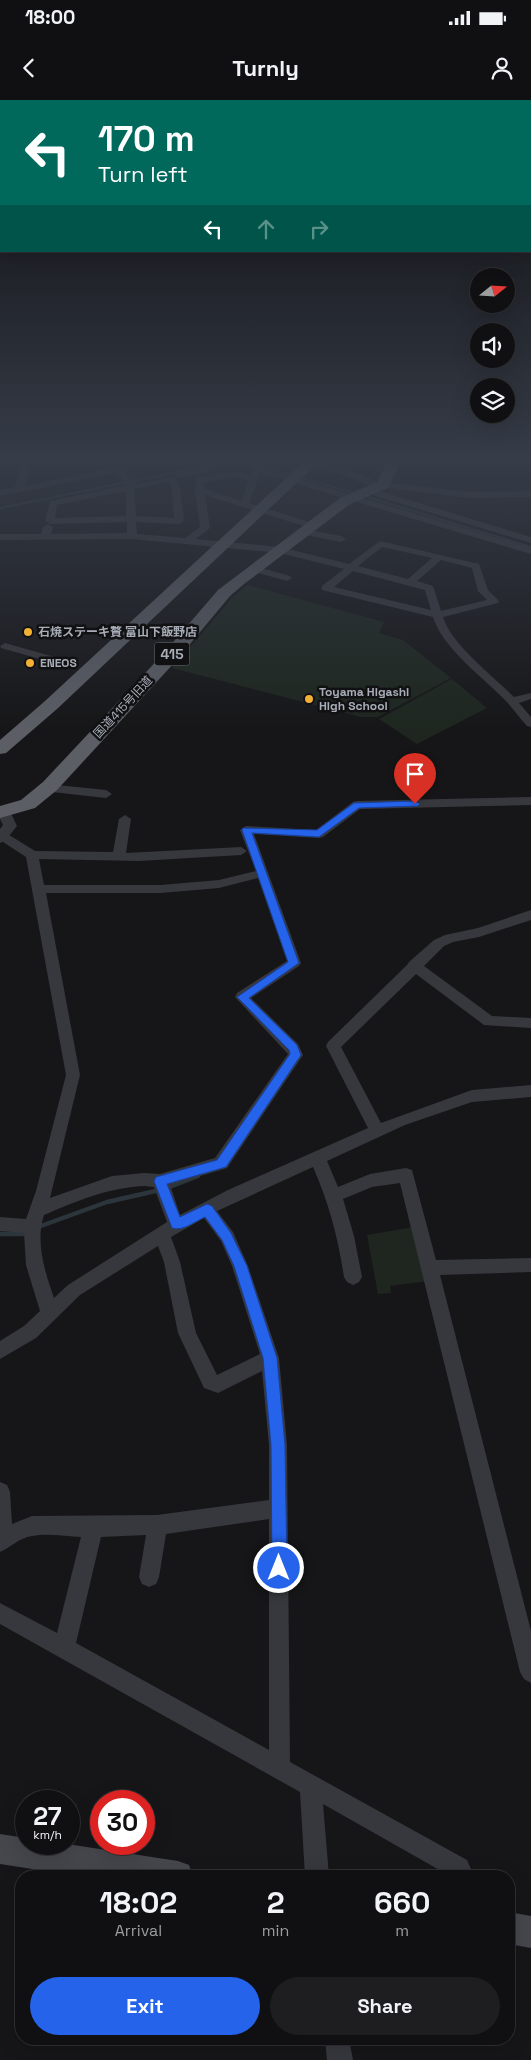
<!DOCTYPE html>
<html lang="en">
<head>
<meta charset="utf-8">
<style>
	body { margin:0; font-family:"Space Grotesk","Noto Sans JP",sans-serif; background:#1e1e20; color:#f1f3f6; height:100vh; display:flex; flex-direction:column; font-size:19px; white-space:nowrap }
	* { box-sizing:border-box; margin:0 }
	p { font-size:16px; color:#9c9d9f }
	.icon { flex:none; width:28px; height:28px; fill:none; stroke:currentColor; stroke-width:2; stroke-linecap:round; stroke-linejoin:round }
	.map { position:relative; flex:1; overflow:hidden }
	.drawer { position:absolute; left:15px; top:1770px; width:500px; height:175px; display:flex; flex-direction:column; background:#101012; border-radius:20px; box-shadow:0 5px 20px #0002,0 0 0 1px #303032 }
	.drawer>* { flex:none }
	.top-card { position:absolute; left:0px; top:0px; width:531px; height:152px; box-shadow:0 5px 20px #0002,0 0 0 1px #303032; background:#00695c; color:#fff; overflow:hidden }
	.needle { width:32px; rotate:72deg }
	.tools { position:absolute; left:470px; top:168px; display:grid; gap:10px }
	.tools a { display:grid; place-items:center; width:45px; height:45px; border-radius:50%; background:#101012; box-shadow:0 5px 20px #0002,0 0 0 1px #303032; font-size:25px }
	.speed { position:absolute; left:15px; top:1690px; display:flex; gap:10px; font-size:25px; font-weight:700; text-align:center }
	.speed>* { display:grid; place-content:center; width:65px; height:65px; border-radius:50%; background:#101012; box-shadow:0 5px 20px #0002,0 0 0 1px #303032; line-height:1 }
	.speed small { font-size:12px; font-weight:400 }
	.speed .limit { border:8px solid #d22; background:#fff; color:#111 }
	.pin { position:absolute; display:grid; place-items:center; width:42px; height:42px; color:#fff; margin:-51px -21px; border-radius:50% 50% 50% 0; rotate:-45deg; box-shadow:0 0 5px #0007 }
	.pin .icon { rotate:45deg }
	.me { position:absolute; width:55px; margin:-28px; rotate:0deg; stroke-linejoin:round; filter:drop-shadow(0 0 4px #0008) }
	.turn { display:flex; align-items:center; gap:18px; height:105px; padding:0 15px; font-size:22px }
	.turn .icon { width:65px; height:65px; stroke-width:2.5 }
	.turn b { display:block; font-size:35px; line-height:42px }
	.lanes { display:flex; align-items:center; height:48px; padding:0 15px; background:#0003; justify-content:center; gap:25px; direction:ltr }
	.lanes .off { opacity:.35 }
	.eta { display:flex; justify-content:space-evenly; align-items:center; height:85px; text-align:center }
	.eta b { font-size:30px; font-weight:700; line-height:35px }
	.button { display:flex; gap:10px; margin-top:auto; padding:10px 15px }
	.button a { flex:1; height:58px; border-radius:30px; background:#2563eb; color:#fff; font-size:20px; font-weight:700; line-height:58px; text-align:center }
	.button a+a { background:#1e1e20; color:#f1f3f6 }
	.status { display:flex; justify-content:space-between; align-items:center; height:35px; padding:0 25px; background:#101012; direction:ltr }
	.status svg { height:14px; fill:currentColor }
	header { display:flex; justify-content:space-between; align-items:center; height:65px; padding:0 15px; background:#101012; font-size:22px; font-weight:700 }
	.map>svg:first-child { display:block }
	.green { fill:#1e261f }
	.lines { fill:none; stroke-linecap:round; stroke-linejoin:round }
	.stream-far1 { stroke:#2c353c; stroke-width:2.5 }
	.stream { stroke:#2c353c; stroke-width:4.5 }
	.minor { fill:#37383d; fill-rule:evenodd }
	.tertiary { fill:#37383d; fill-rule:evenodd }
	.secondary { fill:#45474d; fill-rule:evenodd }
	.trunk { fill:#5b5e65; fill-rule:evenodd }
	.route { fill:#2563eb; stroke:#184099 }
	.poi-dot { fill:#f2b134; stroke:#111113; stroke-width:2 }
	.labels { text-anchor:middle; stroke-width:5; stroke-linejoin:round; paint-order:stroke }
	.far-poi-label { font-size:12px; font-weight:bold; fill:#a8adb8; stroke:#111113; text-anchor:start }
	.far-street-label { font-size:12px; fill:#a8adb8; stroke:#111113 }
	.shield { fill:#111113; stroke:#7b7e86; stroke-width:1 }
	.shield-label { font-size:14px; font-weight:bold; fill:#a8adb8 }
</style>
</head>
<body>
<div class="status"><b>18:00</b><svg viewBox="0 0 49 12"><path d="M0 12V9h3v3zM5 12V6h3v6zM10 12V3h3v9zM15 12V0h3v12zM26 1h20v11H26zM47 4h2v5h-2z"/></svg></div>
<header><svg class="icon" aria-label="back" viewBox="0 0 24 24"><path d="M15 5l-7 7 7 7"/></svg>Turnly<svg class="icon" aria-label="person" viewBox="0 0 24 24"><circle cx="12" cy="8" r="4"/><path d="M4 21q1-7 8-7t8 7"/></svg></header>
<div class="map">
<svg width="531" height="1960" viewBox="0 0 531 1960">
	<rect width="100%" height="100%" fill="#161618"/>
	<path class="green" d="M248 485 384 522 379 533 403 540 451 578 378 617H361L172 568 233 497Z
		M452 579 487 608 417 644 379 619Z
		M414 1127 428 1181 390 1186 391 1193 378 1194 367 1135Z"/>
	<g class="lines">
		<path class="stream-far1" d="M0 357H16
			M159 357 239 360 357 394
			M364 396 531 447
			M0 408 233 361"/>
		<path class="stream" d="M167 1088 198 1076
			M38 1127 107 1102 160 1090
			M0 1134H23L27 1132"/>
		<path class="minor" d="M0 357 122 358 118 361 32 362 25 386 118 367 121 368 134 384 175 377 180 387 184 421 179 424 136 422 137 434 185 438 200 427 195 390 196 378 233 371 251 375 255 368 258 367 531 448V454L260 373 249 403 316 424V428H310L205 395 210 428 196 439 280 447 349 464 380 441 479 464 488 490 499 501 498 503 443 517C451 544 493 576 514 597L531 593V599L519 603 531 617V627L527 626C520 618 514 610 507 602 484 578 443 549 433 517L322 490V486L344 469 280 453 132 439 0 440V434H41L43 427 48 424 53 427 51 434 127 433V422L50 424 45 421 50 401 126 385 116 373 0 396V390L15 387 23 362 0 363ZM233 377 248 380 242 401 205 389 204 382ZM169 382 172 387 174 418 136 416 134 389ZM126 391V416L55 418 57 405ZM382 447 432 458 408 479 358 466ZM441 460 472 468 478 491 487 500 441 511 433 486 417 481ZM353 471 425 490 431 510 334 487Z
			M282 357C302 356 368 373 383 386L379 389 376 388 335 372Z
			M213 365 216 366V370L178 378 174 375 178 372Z
			M369 388 531 437V443L366 393 365 391Z
			M304 429 341 436 346 439 341 442 301 434V430Z
			M254 466 290 476 292 478 287 481 251 471 249 469Z
			M5 543 76 563 77 565 72 568 1 548 0 546Z
			M47 684 106 690 112 694 106 698 43 691 41 688 43 685Z
			M531 697V705L360 709 323 737 319 738 254 734 301 863 299 866 251 898 298 944 303 955 227 1068 170 1085 180 1115 228 1090 368 1028 326 946 328 942 407 865 409 862 434 840 445 835 478 828 531 810V820L479 837 453 842 444 846 424 866 492 916 531 918V928L484 925 416 874 341 947 381 1023 472 990 531 985V997L472 1002 405 1025 327 1061 338 1087 370 1074 406 1068 412 1070 436 1160 531 1158V1172L440 1175 531 1531V1583L524 1579 520 1572 400 1083 372 1087 343 1099 354 1136 362 1177 359 1182 353 1185 347 1182 344 1177C338 1138 329 1103 313 1067L217 1111 233 1132 248 1166 279 1258 287 1345 290 1662 467 1760 474 1776H450L323 1704 329 1776H305L300 1692 0 1524V1503L57 1533 81 1437C66 1436 47 1433 32 1436 19 1438 11 1447 0 1452V1382L7 1385 10 1392 12 1424 32 1416 157 1415 269 1400V1345L262 1271 218 1293 204 1288 178 1233 164 1162 158 1146 80 1195 36 1238 0 1259V1241L24 1226 40 1211 26 1165 24 1133 0 1131V1117L26 1119 36 1091 66 975 26 757 0 740V733H6L35 751 113 752 119 719 125 715 131 719 126 753 241 747 247 751 241 755 139 761 39 759 44 785H161L219 780 256 771 240 730 246 726 316 730 353 702 357 701ZM258 778 287 861 237 893 235 897 288 954 215 1058 160 1074 144 1073 112 1076 50 1098 80 975 46 793H161L219 788ZM144 1086 154 1087 167 1122 68 1185 54 1198C45 1172 35 1142 44 1115 77 1101 107 1088 144 1086ZM204 1118 221 1141 232 1166 260 1254 217 1275 196 1233 180 1162 171 1137ZM269 1419V1650L76 1543 101 1437 146 1435 139 1477 142 1484 149 1487 156 1484 159 1477 166 1434Z
			M325 1939H349L353 1960H327Z"/>
		<path class="tertiary" d="M0 357H6L4 362 0 363Z
			M383 382 470 392 531 391V397L470 398 379 387 378 385Z
			M4 707 9 709 17 726 5 741 0 743V729L3 725 0 719V709Z"/>
		<path class="secondary" d="M0 1734 26 1738V1744H67L178 1761 189 1765 193 1776H78L0 1764Z
			M509 1812 531 1816V1848L509 1844Z"/>
		<path class="trunk" d="M309 357H324L57 609 6 653 0 654V640L45 601Z
			M384 357H398V368L388 388 350 404 244 484 230 496 175 562 57 690 35 708 0 718V706L21 700 43 682 163 554 218 490 340 398 377 382 384 368Z"/>
	</g>
	<linearGradient id="sky" x2="0" y2="1"><stop stop-color="#0c0c0d"/><stop offset="0.57" stop-color="#363c48"/><stop offset="1" stop-color="#363c48" stop-opacity="0"/></linearGradient>
	<rect width="531" height="631" fill="url(#sky)"/>
	<path class="route" d="M415 701 420 704 418 706 359 708 319 737 252 733 299 863 249 898 297 945 301 955 226 1067 167 1084 180 1117 207 1104 212 1106 231 1133 247 1166 277 1258 285 1345 287 1468 285 1473 279 1475 274 1473 272 1468 271 1345 263 1258 234 1166 222 1140 205 1117C196 1121 182 1132 172 1128L154 1081 156 1077 217 1060 290 954 289 950 237 897 288 862 242 730 243 728 317 730 354 703Z"/>
	<g class="poi-dot">
		<circle cx="28" cy="532" r="5"/>
		<circle cx="30" cy="563" r="5"/>
		<circle cx="309" cy="599" r="5"/>
	</g>
	<g class="labels">
		<g class="far-poi-label">
			<text x="38" y="536">石焼ステーキ贅 富山下飯野店</text>
			<text x="40" y="567">ENEOS</text>
			<text x="319" y="596">Toyama Higashi<tspan x="319" dy="14">High School</tspan></text>
		</g>
		<g class="far-street-label">
			<text transform="translate(123 607) rotate(-47)" y="4">国道415号旧道</text>
		</g>
		<rect class="shield" x="154.5" y="542.5" width="35" height="23" rx="4"/>
		<g class="shield-label">
			<text x="172" y="559">415</text>
		</g>
	</g>
</svg>
<div class="tools">
<a><svg class="needle" viewBox="-14 -14 28 28"><path d="M0-13l5 13h-10z" fill="#e53935"/><path d="M0 13l5-13h-10z" fill="#9c9d9f"/></svg></a>
<a><svg class="icon" aria-label="sound" viewBox="0 0 24 24"><path d="M4 9h4l5-4v14l-5-4H4zM17 9q2 3 0 6"/></svg></a>
<a><svg class="icon" aria-label="layers" viewBox="0 0 24 24"><path d="M12 4l9 5-9 5-9-5zM3 14l9 5 9-5"/></svg></a>
</div>
<div class="speed"><div>27<small>km/h</small></div><div class="limit">30</div></div>
<div class="pin" style="left:415px;top:704px;background:#d93025"><svg class="icon" aria-label="arrive" viewBox="0 0 24 24"><path d="M6 21V4h12l-3 4 3 4H6"/></svg></div>
<svg class="me" style="left:279px;top:1468px" viewBox="-20 -20 40 40"><circle r="17" fill="#2563eb" stroke="#fff" stroke-width="3"/><path d="M0-11L8 9 0 5-8 9z" fill="#fff"/></svg>
<div class="top-card">
<div class="turn"><svg class="icon" aria-label="left" viewBox="0 0 24 24"><path d="M17 20v-9H6M10 6l-5 5 5 5"/></svg><div><b>170 m</b>Turn left</div></div>
<div class="lanes"><svg class="icon" aria-label="left" viewBox="0 0 24 24"><path d="M17 20v-9H6M10 6l-5 5 5 5"/></svg><svg class="icon off" aria-label="ahead" viewBox="0 0 24 24"><path d="M12 20V5M6 11l6-6 6 6"/></svg><svg class="icon off" aria-label="right" viewBox="0 0 24 24"><path d="M7 20v-9h11M14 6l5 5-5 5"/></svg></div>
</div>
<section class="drawer">
<div class="eta">
<div><b>18:02</b><p>Arrival</p></div>
<div><b>2</b><p>min</p></div>
<div><b>660</b><p>m</p></div>
</div>
<div class="button"><a>Exit</a><a>Share</a></div>
</section>
</div>
</body>
</html>
